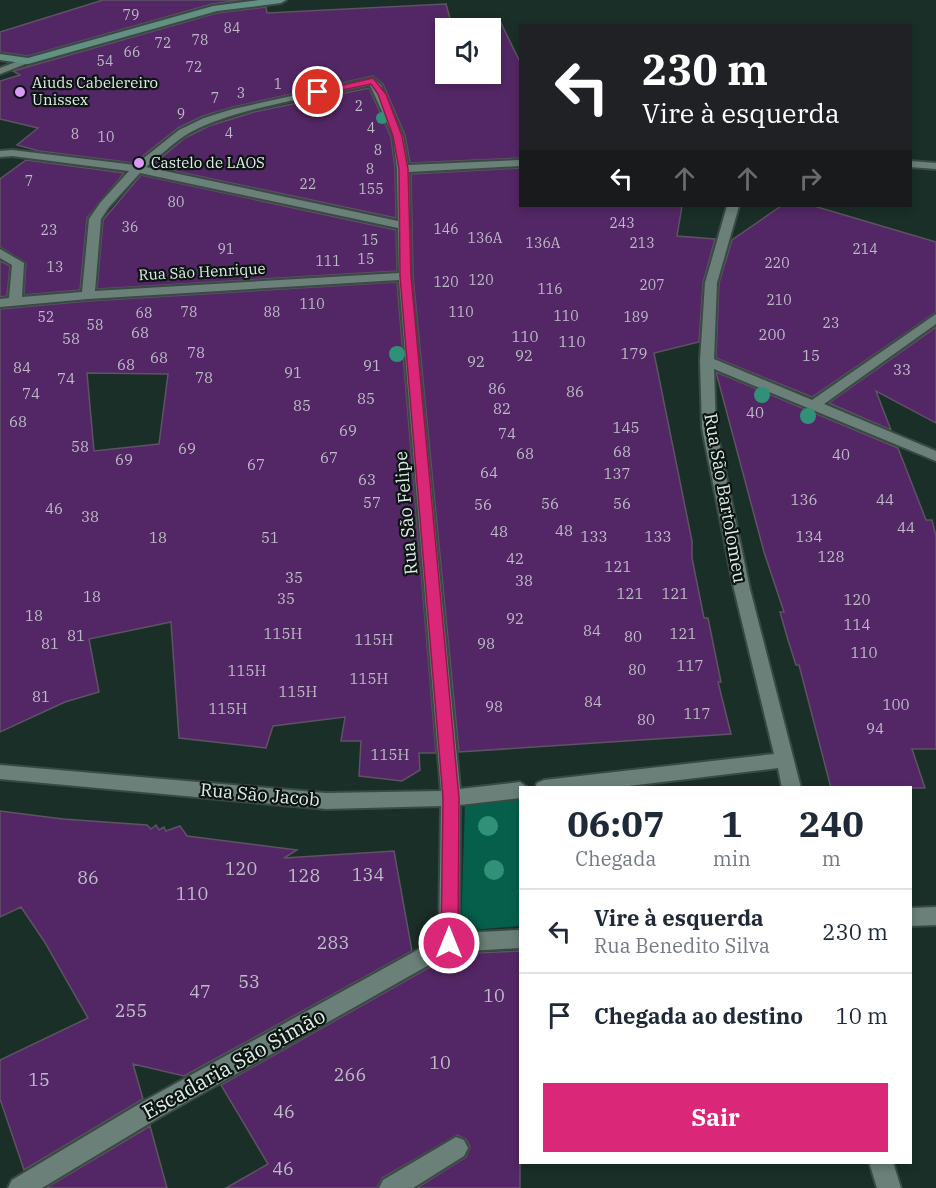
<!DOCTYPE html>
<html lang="pt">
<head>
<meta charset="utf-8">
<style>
	body { margin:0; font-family:"IBM Plex Serif",serif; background:#f6f6f7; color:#1f2937; height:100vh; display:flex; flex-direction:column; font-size:22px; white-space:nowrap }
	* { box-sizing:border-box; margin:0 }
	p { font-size:20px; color:#747a83 }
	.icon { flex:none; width:33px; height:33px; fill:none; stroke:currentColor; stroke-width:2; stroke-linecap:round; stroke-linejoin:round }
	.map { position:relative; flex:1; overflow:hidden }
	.panel { position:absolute; left:519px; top:786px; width:393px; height:378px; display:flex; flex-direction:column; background:#fff; border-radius:0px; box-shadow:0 3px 9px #0003 }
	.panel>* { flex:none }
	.guide { position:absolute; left:519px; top:24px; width:393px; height:183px; border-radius:0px; box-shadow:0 3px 9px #0003; background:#202124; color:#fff; overflow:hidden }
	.controls { position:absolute; left:435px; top:18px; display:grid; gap:12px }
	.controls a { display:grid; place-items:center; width:66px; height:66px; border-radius:0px; background:#fff; box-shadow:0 3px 9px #0003; font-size:30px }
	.pin { position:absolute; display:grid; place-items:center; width:51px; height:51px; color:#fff; margin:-26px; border:3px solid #fff; border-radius:50%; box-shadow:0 2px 6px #0007 }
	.me { position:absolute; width:66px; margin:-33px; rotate:0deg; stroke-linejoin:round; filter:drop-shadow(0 0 4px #0008) }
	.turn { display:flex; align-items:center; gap:21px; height:126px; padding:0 24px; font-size:27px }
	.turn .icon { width:78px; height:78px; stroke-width:2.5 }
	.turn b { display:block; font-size:42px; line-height:51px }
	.lanes { display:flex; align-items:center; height:57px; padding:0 24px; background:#0003; justify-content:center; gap:30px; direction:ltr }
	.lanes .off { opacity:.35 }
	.eta { display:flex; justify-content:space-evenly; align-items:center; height:102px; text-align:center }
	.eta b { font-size:36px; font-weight:700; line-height:42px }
	.cta { display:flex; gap:12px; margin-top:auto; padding:12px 24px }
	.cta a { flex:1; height:69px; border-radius:0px; background:#db2777; color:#fff; font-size:24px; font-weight:700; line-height:69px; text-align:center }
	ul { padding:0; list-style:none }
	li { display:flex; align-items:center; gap:18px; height:84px; padding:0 24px; border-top:2px solid #e0e1e3 }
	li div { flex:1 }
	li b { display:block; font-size:22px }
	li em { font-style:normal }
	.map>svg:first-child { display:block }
	.green { fill:#055f4b }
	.building { fill:#532765; stroke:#5e5363; stroke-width:1.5; fill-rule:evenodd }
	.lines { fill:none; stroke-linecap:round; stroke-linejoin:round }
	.minor-casing { stroke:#394a44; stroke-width:4 }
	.tertiary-casing { stroke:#394a44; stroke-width:4 }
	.secondary-casing { stroke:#394a44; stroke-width:4 }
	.minor { fill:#6a8078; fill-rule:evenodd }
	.tertiary { fill:#6a8078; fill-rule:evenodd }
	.secondary { fill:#639082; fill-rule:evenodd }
	.tree { fill:#309178 }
	.route { fill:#db2777; stroke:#8e194d; stroke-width:1.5 }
	.poi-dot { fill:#da9af6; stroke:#0c1512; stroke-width:2 }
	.labels { text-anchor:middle; stroke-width:4.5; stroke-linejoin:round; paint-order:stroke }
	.far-number-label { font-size:14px; fill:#bcbbc6 }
	.far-poi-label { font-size:15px; fill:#dfece7; stroke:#0c1512; text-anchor:start }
	.far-street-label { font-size:15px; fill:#dfece7; stroke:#0c1512 }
	.number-label { font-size:15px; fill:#bcbbc6 }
	.street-label { font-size:18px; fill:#dfece7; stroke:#0c1512 }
	.near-number-label { font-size:18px; fill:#bcbbc6 }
	.near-street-label { font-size:21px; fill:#dfece7; stroke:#0c1512 }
</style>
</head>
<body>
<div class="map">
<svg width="936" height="1188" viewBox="0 0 936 1188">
	<rect width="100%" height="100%" fill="#1a2f28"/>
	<path class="green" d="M520 798V926L461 931 465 802Z"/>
	<path class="building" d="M103 0H242L212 4 28 56 0 52V32Z
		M446 4 451 22 499 19 520 62V158L410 163 405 135 383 84 373 76 233 107 203 116 178 128 134 163 39 151 17 145 38 128 0 119V81L20 75 13 71 217 13 266 7 267 13ZM446 28H490V74H446Z
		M369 88 391 137 395 169 396 218 151 166 185 138 209 126 254 112Z
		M26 160 124 173 87 218 80 290 24 295 26 263 0 247V179Z
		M520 168V206H682L677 236 715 239 703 283 699 342 654 353 692 541V558L704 618H708L721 682H718L731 734 459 752 413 276 411 174Z
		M141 175 396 230 397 271 97 289 103 220Z
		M781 206H814L936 242V312L812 397 716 358 719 283 732 240Z
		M0 261 10 266 7 296 0 297Z
		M397 282 436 753H419L420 770 402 781 359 776 361 741H341L345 717 273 726 266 748 179 738 171 622 89 639 99 692 65 702 0 732V309L88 301ZM87 373 168 374 159 444 94 451Z
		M936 327V423L876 391 891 430 829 403Z
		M716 372 898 448 926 520H932L936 536V749H912L925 788H831L799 665H796L788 640 780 612H784L764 552Z
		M0 811 63 819 147 825 151 829 156 825 159 830 164 827 166 831 180 826 187 836 297 850 284 858 394 851 412 951 184 1076 133 1064 143 1099 24 1170 0 1099V1060L88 1018 44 941 21 907 0 917Z
		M520 951V1188H417L466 1157 470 1147 466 1139 457 1135 382 1178 377 1188H226L268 1164 221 1085 453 954Z
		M150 1126 167 1188H46Z"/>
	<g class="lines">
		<g class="minor-casing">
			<path id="minor" d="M373 78 381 85 403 136 408 165 520 160V166L409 172 411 276 460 789 520 782 528 788H520V798L460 805 459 933 520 930V948L452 952 160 1117 42 1188H8L12 1180 144 1101 439 938 441 806 326 809 0 779V765L326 793 441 791 399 280 88 299 0 307V299L9 298 12 265 0 258V249L24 263 22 297 82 292 89 219 100 203 129 171 12 156 0 157V151L12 150 135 165 179 130 204 118 233 109ZM370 85 393 136 397 169 398 221 146 167C160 156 174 142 189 133 237 107 316 97 370 85ZM140 173 398 228 399 273 95 291 101 219 109 207Z
				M910 161 936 163V169L910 167Z
				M727 206H739L717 283 714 359 812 400 936 314V324L824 404 936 451V461L714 369 716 428 750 589 801 788H782L778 768 612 788H535L537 783 544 780 774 754 734 589 702 428 700 361 705 283Z
				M936 907V925L910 926V908Z
				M456 1137 464 1140 468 1148 464 1156 413 1188H379L383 1180Z
				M869 1162H893L901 1188H877Z"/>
		</g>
		<g class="tertiary-casing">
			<path id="tertiary" d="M24 59 33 61 0 74V68Z"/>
		</g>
		<g class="secondary-casing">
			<path id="secondary" d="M259 0H286L281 3 217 11 28 64 0 60V54L28 58 213 6Z"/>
		</g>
		<use href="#minor" class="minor"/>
		<use href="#tertiary" class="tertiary"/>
		<use href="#secondary" class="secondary"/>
	</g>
	<g class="tree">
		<circle cx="382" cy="118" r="6"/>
		<circle cx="397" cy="354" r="8"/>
		<circle cx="762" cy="395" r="8"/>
		<circle cx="808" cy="416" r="8"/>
		<circle cx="488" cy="826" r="10"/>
		<circle cx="494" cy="870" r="10"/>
	</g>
	<path class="route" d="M373 78 386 94 402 136 408 169 411 276 459 798 458 943 455 948 449 950 443 948 441 943 443 798 400 276 399 169 393 136 378 94 371 84 318 95 314 92Z"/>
	<g class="poi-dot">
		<circle cx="20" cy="92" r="6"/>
		<circle cx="139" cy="163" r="6"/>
	</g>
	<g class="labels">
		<g class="far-number-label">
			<text x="131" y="20">79</text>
			<text x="232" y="33">84</text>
			<text x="200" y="45">78</text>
			<text x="163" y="48">72</text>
			<text x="132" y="57">66</text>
			<text x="105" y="66">54</text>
			<text x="194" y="72">72</text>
			<text x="278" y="89">1</text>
			<text x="241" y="98">3</text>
			<text x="215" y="103">7</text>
			<text x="359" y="111">2</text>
			<text x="181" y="119">9</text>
			<text x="371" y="133">4</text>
			<text x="229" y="138">4</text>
			<text x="75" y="139">8</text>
			<text x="106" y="142">10</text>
			<text x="378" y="155">8</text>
			<text x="370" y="174">8</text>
			<text x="29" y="186">7</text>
			<text x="308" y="189">22</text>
			<text x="371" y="194">155</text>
			<text x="176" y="207">80</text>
			<text x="622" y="228">243</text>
			<text x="130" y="232">36</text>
			<text x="446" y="234">146</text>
			<text x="49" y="235">23</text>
			<text x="485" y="243">136A</text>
			<text x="370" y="245">15</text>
			<text x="543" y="248">136A</text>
			<text x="642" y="248">213</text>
			<text x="226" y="254">91</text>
			<text x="865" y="254">214</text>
			<text x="366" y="264">15</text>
			<text x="328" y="266">111</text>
			<text x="777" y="268">220</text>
			<text x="55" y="272">13</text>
			<text x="481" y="285">120</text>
			<text x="446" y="287">120</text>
			<text x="652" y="290">207</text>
			<text x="550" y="294">116</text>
			<text x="779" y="305">210</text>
			<text x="312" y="309">110</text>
			<text x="189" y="317">78</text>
			<text x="272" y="317">88</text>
			<text x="461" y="317">110</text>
			<text x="144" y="318">68</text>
			<text x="566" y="321">110</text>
			<text x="46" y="322">52</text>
			<text x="636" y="322">189</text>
			<text x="831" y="328">23</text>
			<text x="95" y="330">58</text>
		</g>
		<g class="far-poi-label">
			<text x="32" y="88">Aiuds Cabelereiro<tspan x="32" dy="17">Unissex</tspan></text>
			<text x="151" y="168">Castelo de LAOS</text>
		</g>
		<g class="far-street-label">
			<text transform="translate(202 272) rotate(-3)" y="5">Rua São Henrique</text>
		</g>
		<g class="number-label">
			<text x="140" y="338">68</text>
			<text x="772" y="340">200</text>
			<text x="525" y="342">110</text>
			<text x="71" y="344">58</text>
			<text x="572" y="347">110</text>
			<text x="196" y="358">78</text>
			<text x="634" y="359">179</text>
			<text x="524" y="361">92</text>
			<text x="811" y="361">15</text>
			<text x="159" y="363">68</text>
			<text x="476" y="367">92</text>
			<text x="126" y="370">68</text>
			<text x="372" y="371">91</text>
			<text x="22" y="373">84</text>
			<text x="902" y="375">33</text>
			<text x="293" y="378">91</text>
			<text x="204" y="383">78</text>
			<text x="66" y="384">74</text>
			<text x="497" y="394">86</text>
			<text x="575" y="397">86</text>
			<text x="31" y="399">74</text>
			<text x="366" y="404">85</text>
			<text x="302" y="411">85</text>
			<text x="502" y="414">82</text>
			<text x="755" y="418">40</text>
			<text x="18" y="427">68</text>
			<text x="626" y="433">145</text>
			<text x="348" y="436">69</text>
			<text x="507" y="439">74</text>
			<text x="80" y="452">58</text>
			<text x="187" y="454">69</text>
			<text x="622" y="457">68</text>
			<text x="525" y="459">68</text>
			<text x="841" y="460">40</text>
			<text x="329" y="463">67</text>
			<text x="124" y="465">69</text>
			<text x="256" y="470">67</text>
			<text x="489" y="478">64</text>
			<text x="617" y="479">137</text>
			<text x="367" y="485">63</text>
			<text x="804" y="505">136</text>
			<text x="885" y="505">44</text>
			<text x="372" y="508">57</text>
			<text x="550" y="509">56</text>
			<text x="622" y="509">56</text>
			<text x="483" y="510">56</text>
			<text x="54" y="514">46</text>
			<text x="90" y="522">38</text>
			<text x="906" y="533">44</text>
			<text x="564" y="536">48</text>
			<text x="499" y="537">48</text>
			<text x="594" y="542">133</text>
			<text x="658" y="542">133</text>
			<text x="809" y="542">134</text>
			<text x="158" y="543">18</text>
			<text x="270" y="543">51</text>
			<text x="831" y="562">128</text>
			<text x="515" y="564">42</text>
			<text x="618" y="572">121</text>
			<text x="294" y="583">35</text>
			<text x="524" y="586">38</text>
			<text x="630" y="599">121</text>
			<text x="675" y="599">121</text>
			<text x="92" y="602">18</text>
			<text x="286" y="604">35</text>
			<text x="857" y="605">120</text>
			<text x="34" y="621">18</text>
			<text x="515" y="624">92</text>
			<text x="857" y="630">114</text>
			<text x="592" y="636">84</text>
			<text x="283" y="639">115H</text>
			<text x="683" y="639">121</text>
			<text x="76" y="641">81</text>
			<text x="633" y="642">80</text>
			<text x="374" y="645">115H</text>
			<text x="50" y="649">81</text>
			<text x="486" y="649">98</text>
			<text x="864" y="658">110</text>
			<text x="690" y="671">117</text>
			<text x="637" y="675">80</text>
			<text x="247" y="676">115H</text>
			<text x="369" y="684">115H</text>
			<text x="298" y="697">115H</text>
			<text x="41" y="702">81</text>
			<text x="593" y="707">84</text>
			<text x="896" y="710">100</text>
			<text x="494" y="712">98</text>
			<text x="228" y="714">115H</text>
			<text x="697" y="719">117</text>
			<text x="646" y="725">80</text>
			<text x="875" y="734">94</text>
			<text x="390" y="760">115H</text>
		</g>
		<g class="street-label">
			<text transform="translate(725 498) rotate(80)" y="6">Rua São Bartolomeu</text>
			<text transform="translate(406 513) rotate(-95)" y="6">Rua São Felipe</text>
			<text transform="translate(260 795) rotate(5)" y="6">Rua São Jacob</text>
		</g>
		<g class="near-number-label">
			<text x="241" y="875">120</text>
			<text x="368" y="881">134</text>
			<text x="304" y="882">128</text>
			<text x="88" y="884">86</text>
			<text x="192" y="900">110</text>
			<text x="333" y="949">283</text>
			<text x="249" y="988">53</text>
			<text x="200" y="998">47</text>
			<text x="494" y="1002">10</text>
			<text x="131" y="1017">255</text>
			<text x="440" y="1069">10</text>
			<text x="350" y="1081">266</text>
			<text x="39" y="1086">15</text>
			<text x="284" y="1118">46</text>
			<text x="283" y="1175">46</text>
		</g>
		<g class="near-street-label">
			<text transform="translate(234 1064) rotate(-29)" y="7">Escadaria São Simão</text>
		</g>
	</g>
</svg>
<div class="controls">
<a><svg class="icon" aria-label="sound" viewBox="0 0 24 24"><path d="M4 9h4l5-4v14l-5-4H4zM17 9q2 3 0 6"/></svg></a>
</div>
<div class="pin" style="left:318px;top:92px;background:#d93025"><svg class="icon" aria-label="arrive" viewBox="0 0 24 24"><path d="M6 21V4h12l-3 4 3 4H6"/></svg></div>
<svg class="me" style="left:449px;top:943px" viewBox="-20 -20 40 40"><circle r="17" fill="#db2777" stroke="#fff" stroke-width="3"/><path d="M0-11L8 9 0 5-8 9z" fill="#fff"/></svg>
<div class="guide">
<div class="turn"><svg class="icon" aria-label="left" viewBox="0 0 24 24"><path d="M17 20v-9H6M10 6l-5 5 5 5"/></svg><div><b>230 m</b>Vire à esquerda</div></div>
<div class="lanes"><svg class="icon" aria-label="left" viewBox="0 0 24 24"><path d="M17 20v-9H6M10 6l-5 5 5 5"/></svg><svg class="icon off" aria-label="ahead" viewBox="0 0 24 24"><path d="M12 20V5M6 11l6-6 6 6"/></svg><svg class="icon off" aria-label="ahead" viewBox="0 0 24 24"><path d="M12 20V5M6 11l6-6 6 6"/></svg><svg class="icon off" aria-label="right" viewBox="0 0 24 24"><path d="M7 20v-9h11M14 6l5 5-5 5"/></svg></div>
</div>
<section class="panel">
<div class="eta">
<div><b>06:07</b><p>Chegada</p></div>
<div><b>1</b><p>min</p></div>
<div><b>240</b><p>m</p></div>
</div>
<ul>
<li><svg class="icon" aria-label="left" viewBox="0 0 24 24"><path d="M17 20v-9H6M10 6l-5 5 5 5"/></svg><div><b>Vire à esquerda</b><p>Rua Benedito Silva</p></div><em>230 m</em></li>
<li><svg class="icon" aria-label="arrive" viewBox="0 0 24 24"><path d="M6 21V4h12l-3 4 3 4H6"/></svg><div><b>Chegada ao destino</b></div><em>10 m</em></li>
</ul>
<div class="cta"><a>Sair</a></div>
</section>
</div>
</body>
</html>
